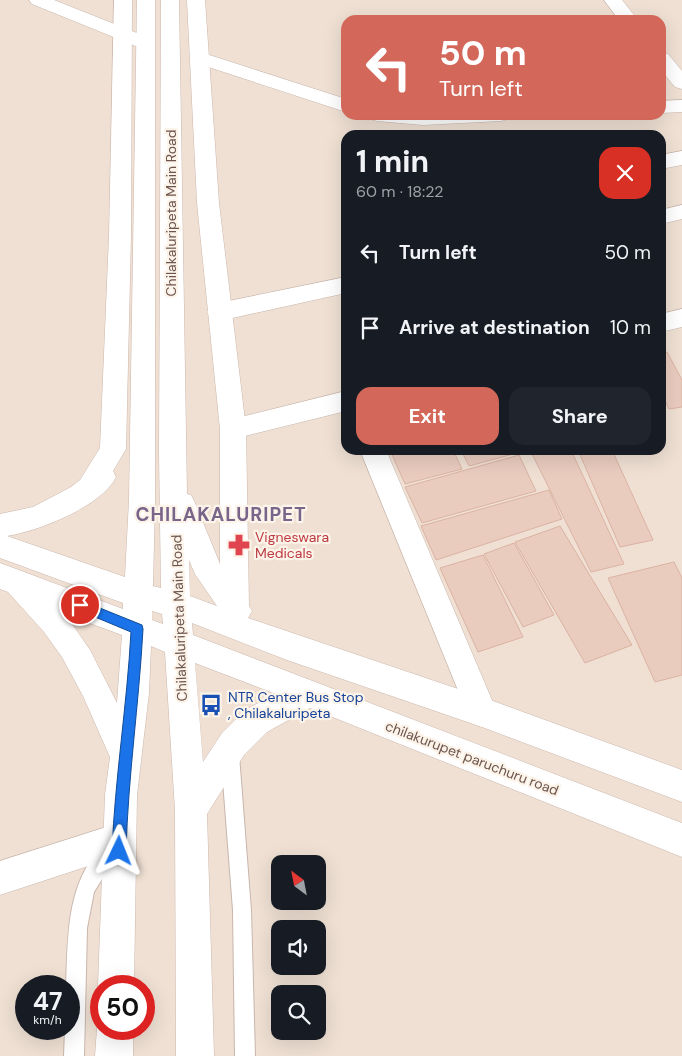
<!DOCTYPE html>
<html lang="en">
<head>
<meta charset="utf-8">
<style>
	body { margin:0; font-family:"DM Sans",sans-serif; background:#20242c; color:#f1f3f6; height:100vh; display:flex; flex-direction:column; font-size:19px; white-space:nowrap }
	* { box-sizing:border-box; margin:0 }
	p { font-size:16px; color:#9ea1a6 }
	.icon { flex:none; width:28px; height:28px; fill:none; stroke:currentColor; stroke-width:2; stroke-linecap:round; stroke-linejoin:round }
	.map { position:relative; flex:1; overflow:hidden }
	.details { position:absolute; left:341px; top:130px; width:325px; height:325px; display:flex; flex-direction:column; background:#171b24; border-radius:15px; box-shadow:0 5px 20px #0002 }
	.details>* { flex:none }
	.guide { position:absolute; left:341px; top:15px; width:325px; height:105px; border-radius:15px; box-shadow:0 5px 20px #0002; background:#d36759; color:#fff; overflow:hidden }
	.needle { width:32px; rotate:328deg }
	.tools { position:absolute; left:271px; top:855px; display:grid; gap:10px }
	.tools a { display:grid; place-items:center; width:55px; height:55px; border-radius:10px; background:#171b24; box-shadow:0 5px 20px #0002; font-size:25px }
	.speed { position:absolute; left:15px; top:975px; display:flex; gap:10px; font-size:25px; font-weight:700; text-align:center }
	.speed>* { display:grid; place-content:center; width:65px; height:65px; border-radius:50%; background:#171b24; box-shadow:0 5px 20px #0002; line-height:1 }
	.speed small { font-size:12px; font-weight:400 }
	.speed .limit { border:8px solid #d22; background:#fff; color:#111 }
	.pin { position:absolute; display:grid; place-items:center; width:42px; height:42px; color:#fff; margin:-21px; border:2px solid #fff; border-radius:50%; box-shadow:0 1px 5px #0007 }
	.me { position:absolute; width:55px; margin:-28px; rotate:2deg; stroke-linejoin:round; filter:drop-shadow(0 0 4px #0008) }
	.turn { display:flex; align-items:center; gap:18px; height:105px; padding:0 15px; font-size:22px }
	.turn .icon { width:65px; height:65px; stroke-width:2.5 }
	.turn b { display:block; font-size:35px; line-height:42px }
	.round { display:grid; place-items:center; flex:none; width:52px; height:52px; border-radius:15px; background:#20242c }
	.head { display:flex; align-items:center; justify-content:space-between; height:85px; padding:0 15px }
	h1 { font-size:30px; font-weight:700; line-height:38px }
	.action { display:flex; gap:10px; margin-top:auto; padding:10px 15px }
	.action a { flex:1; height:58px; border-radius:15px; background:#d36759; color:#fff; font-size:20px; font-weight:700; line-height:58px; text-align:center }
	.action a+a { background:#20242c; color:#f1f3f6 }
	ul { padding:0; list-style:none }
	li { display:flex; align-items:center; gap:15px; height:75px; padding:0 15px }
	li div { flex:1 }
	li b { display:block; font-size:19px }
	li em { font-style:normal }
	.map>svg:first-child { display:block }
	.residential { fill:#efe0d3; fill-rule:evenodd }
	.building { fill:#eaccbf; stroke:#dbb2a2 }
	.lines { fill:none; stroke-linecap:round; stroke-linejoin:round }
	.lane-casing { stroke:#c8b6ac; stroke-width:2 }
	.street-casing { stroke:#c8b6ac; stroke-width:1 }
	.secondary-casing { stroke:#cdb7ad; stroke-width:1 }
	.lane { fill:#fff; fill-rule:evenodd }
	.street { fill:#fff; fill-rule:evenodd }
	.secondary { fill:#fff; fill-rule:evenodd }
	.route { fill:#1a73e8; stroke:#114b97 }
	.labels { text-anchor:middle; stroke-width:4.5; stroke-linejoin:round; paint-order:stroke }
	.street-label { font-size:14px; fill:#6d554d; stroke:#fcf3e9 }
	.health-label { font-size:14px; fill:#be3a42; stroke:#fcf3e9; text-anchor:start }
	.transit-label { font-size:14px; fill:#164399; stroke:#fcf3e9; text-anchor:start }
	.district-label { font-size:19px; font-weight:bold; letter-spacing:1px; fill:#7a658a; stroke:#fcf3e9 }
</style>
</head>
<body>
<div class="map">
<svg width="682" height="1056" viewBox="0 0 682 1056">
	<rect width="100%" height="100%" fill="#f9eee4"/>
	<path class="residential" d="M0 0H682V1056H0ZM346 20H661V115H346ZM346 135H661V450H346ZM280 864H318V901H280ZM280 929H318V966H280ZM26 986H69V1029H26ZM101 986H144V1029H101ZM280 994H318V1031H280Z"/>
	<path class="building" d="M667 352 682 380V407L669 409 661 392V353Z
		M390 450H453L462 469 405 484Z
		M461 450H528L469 466Z
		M539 450H571L624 564 591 572 531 452Z
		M578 450H612L653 540 620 547Z
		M519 455 536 491 422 523 405 487Z
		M549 490 562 519 436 560 421 526Z
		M560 526 632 645 585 663 515 542Z
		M514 543 554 615 523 627 484 554Z
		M483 555 523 637 478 652 440 568Z
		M674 562 682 578V675L655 682 608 578Z"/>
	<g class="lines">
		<g class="lane-casing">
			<path id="lane" d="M230 746 236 749 239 755 251 910 255 1056H235L233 910 221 755 224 749Z
				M113 838 119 841 122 847 94 892 87 928 84 1056H64L65 1029H69V986H66C68 940 66 891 96 853 102 847 105 841 113 838Z"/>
		</g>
		<g class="street-casing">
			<path id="street" d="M29 0H54L152 39 154 43 152 47 145 49 138 47 32 4Z
				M604 0H622L638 20H619Z
				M200 52 346 99V112L193 62 191 58 193 54Z
				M661 52 668 54 682 71V89L675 87 661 70Z
				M682 100V112L661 113V101Z
				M367 115H511L508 119 501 121 423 125 377 121 370 119Z
				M682 151V165L661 169V155Z
				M682 205V219L661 224V210Z
				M346 277V293L219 321 211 318 207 312 211 306 219 303Z
				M682 309V327L661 332V314Z
				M346 391V411L233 439 224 436 220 429 224 422 233 419Z
				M360 450H386L497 712 493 722 482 727 471 722Z
				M119 823 131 828 136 840 131 852 0 895V861Z"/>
		</g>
		<g class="secondary-casing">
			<path id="secondary" d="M114 0H132L131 236 126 449 113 471 116 477C102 506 39 531 7 536L125 577 129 500 137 0H155V500L153 586 161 588 159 453 161 0H179L187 494 191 495 195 503 220 564V429L197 203 187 0H205L219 203 246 429 249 606 252 611 248 618 482 697 682 770V802L482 727 287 660 192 623 193 635 682 823V857L310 708 267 732 244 755 207 814 214 1056H176L175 810 165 652 151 646 149 693 137 795 134 986H101V994L98 986 105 795 110 757 83 696 62 657 44 632 8 592 0 589V563L123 609V603L0 558V514L33 507 71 487 80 480 100 448 109 236ZM189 560 195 574 217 606 190 596ZM152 611 162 614 163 624 152 620ZM65 614 122 635 117 703 90 650ZM195 663 276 694 245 710 222 733 203 762Z
				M101 1018V1029H133V1056H95L97 1029Z"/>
		</g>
		<use href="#lane" class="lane"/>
		<use href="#street" class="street"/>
		<use href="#secondary" class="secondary"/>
	</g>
	<path class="route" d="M80 600 142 625 143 629C139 703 128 777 126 851L124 856 119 858 114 856 112 851C115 778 127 705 131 632L76 609 75 605 76 601Z"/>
	<defs>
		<g id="pharmacy-bare" transform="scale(1.725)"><path d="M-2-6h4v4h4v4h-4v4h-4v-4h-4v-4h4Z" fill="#e0444e" stroke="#fcf3e9" stroke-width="2.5" paint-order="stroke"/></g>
		<g id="bus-bare" transform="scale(1.725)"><path d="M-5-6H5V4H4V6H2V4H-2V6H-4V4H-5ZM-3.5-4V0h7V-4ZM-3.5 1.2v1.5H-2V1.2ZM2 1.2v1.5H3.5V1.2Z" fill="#1a4fb4" stroke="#fcf3e9" stroke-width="2.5" paint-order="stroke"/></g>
	</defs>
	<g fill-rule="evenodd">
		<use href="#pharmacy-bare" x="239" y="545"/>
		<use href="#bus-bare" x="211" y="705"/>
	</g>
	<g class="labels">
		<g class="street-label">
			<text transform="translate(171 213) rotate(-90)" y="5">Chilakaluripeta Main Road</text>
			<text transform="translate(179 618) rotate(-92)" y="5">Chilakaluripeta Main Road</text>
			<text transform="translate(472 758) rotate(21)" y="5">chilakurupet paruchuru road</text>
		</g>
		<g class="health-label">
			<text x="255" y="542">Vigneswara<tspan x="255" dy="16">Medicals</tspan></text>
		</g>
		<g class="transit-label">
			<text x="228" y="702">NTR Center Bus Stop<tspan x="228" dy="16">, Chilakaluripeta</tspan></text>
		</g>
		<g class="district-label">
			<text x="221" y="521">CHILAKALURIPET</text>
		</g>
	</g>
</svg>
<div class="tools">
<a><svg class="needle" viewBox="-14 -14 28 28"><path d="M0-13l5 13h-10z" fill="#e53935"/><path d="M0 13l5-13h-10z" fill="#9ea1a6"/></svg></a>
<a><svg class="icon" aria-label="sound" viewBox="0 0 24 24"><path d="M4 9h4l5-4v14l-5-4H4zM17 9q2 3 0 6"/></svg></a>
<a><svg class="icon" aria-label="search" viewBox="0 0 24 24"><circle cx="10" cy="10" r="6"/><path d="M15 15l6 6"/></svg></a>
</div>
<div class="speed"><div>47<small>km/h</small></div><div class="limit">50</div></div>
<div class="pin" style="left:80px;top:605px;background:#d93025"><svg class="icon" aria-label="arrive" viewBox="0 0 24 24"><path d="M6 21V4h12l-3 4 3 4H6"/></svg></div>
<svg class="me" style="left:119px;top:851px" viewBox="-20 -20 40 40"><path d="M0-17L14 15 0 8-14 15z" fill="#1a73e8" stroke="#fff" stroke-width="4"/></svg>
<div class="guide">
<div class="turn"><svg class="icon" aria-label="left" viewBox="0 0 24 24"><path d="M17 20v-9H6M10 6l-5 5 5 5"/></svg><div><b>50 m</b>Turn left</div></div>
</div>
<section class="details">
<div class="head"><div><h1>1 min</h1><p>60 m · 18:22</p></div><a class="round" style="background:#d93025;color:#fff"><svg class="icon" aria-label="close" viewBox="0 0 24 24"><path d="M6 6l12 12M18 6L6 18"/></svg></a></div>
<ul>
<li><svg class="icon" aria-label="left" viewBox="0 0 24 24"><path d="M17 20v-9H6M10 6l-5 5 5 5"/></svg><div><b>Turn left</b></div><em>50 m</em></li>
<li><svg class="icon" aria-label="arrive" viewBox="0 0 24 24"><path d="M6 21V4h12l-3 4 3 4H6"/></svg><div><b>Arrive at destination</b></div><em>10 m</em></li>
</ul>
<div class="action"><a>Exit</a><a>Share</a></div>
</section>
</div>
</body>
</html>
